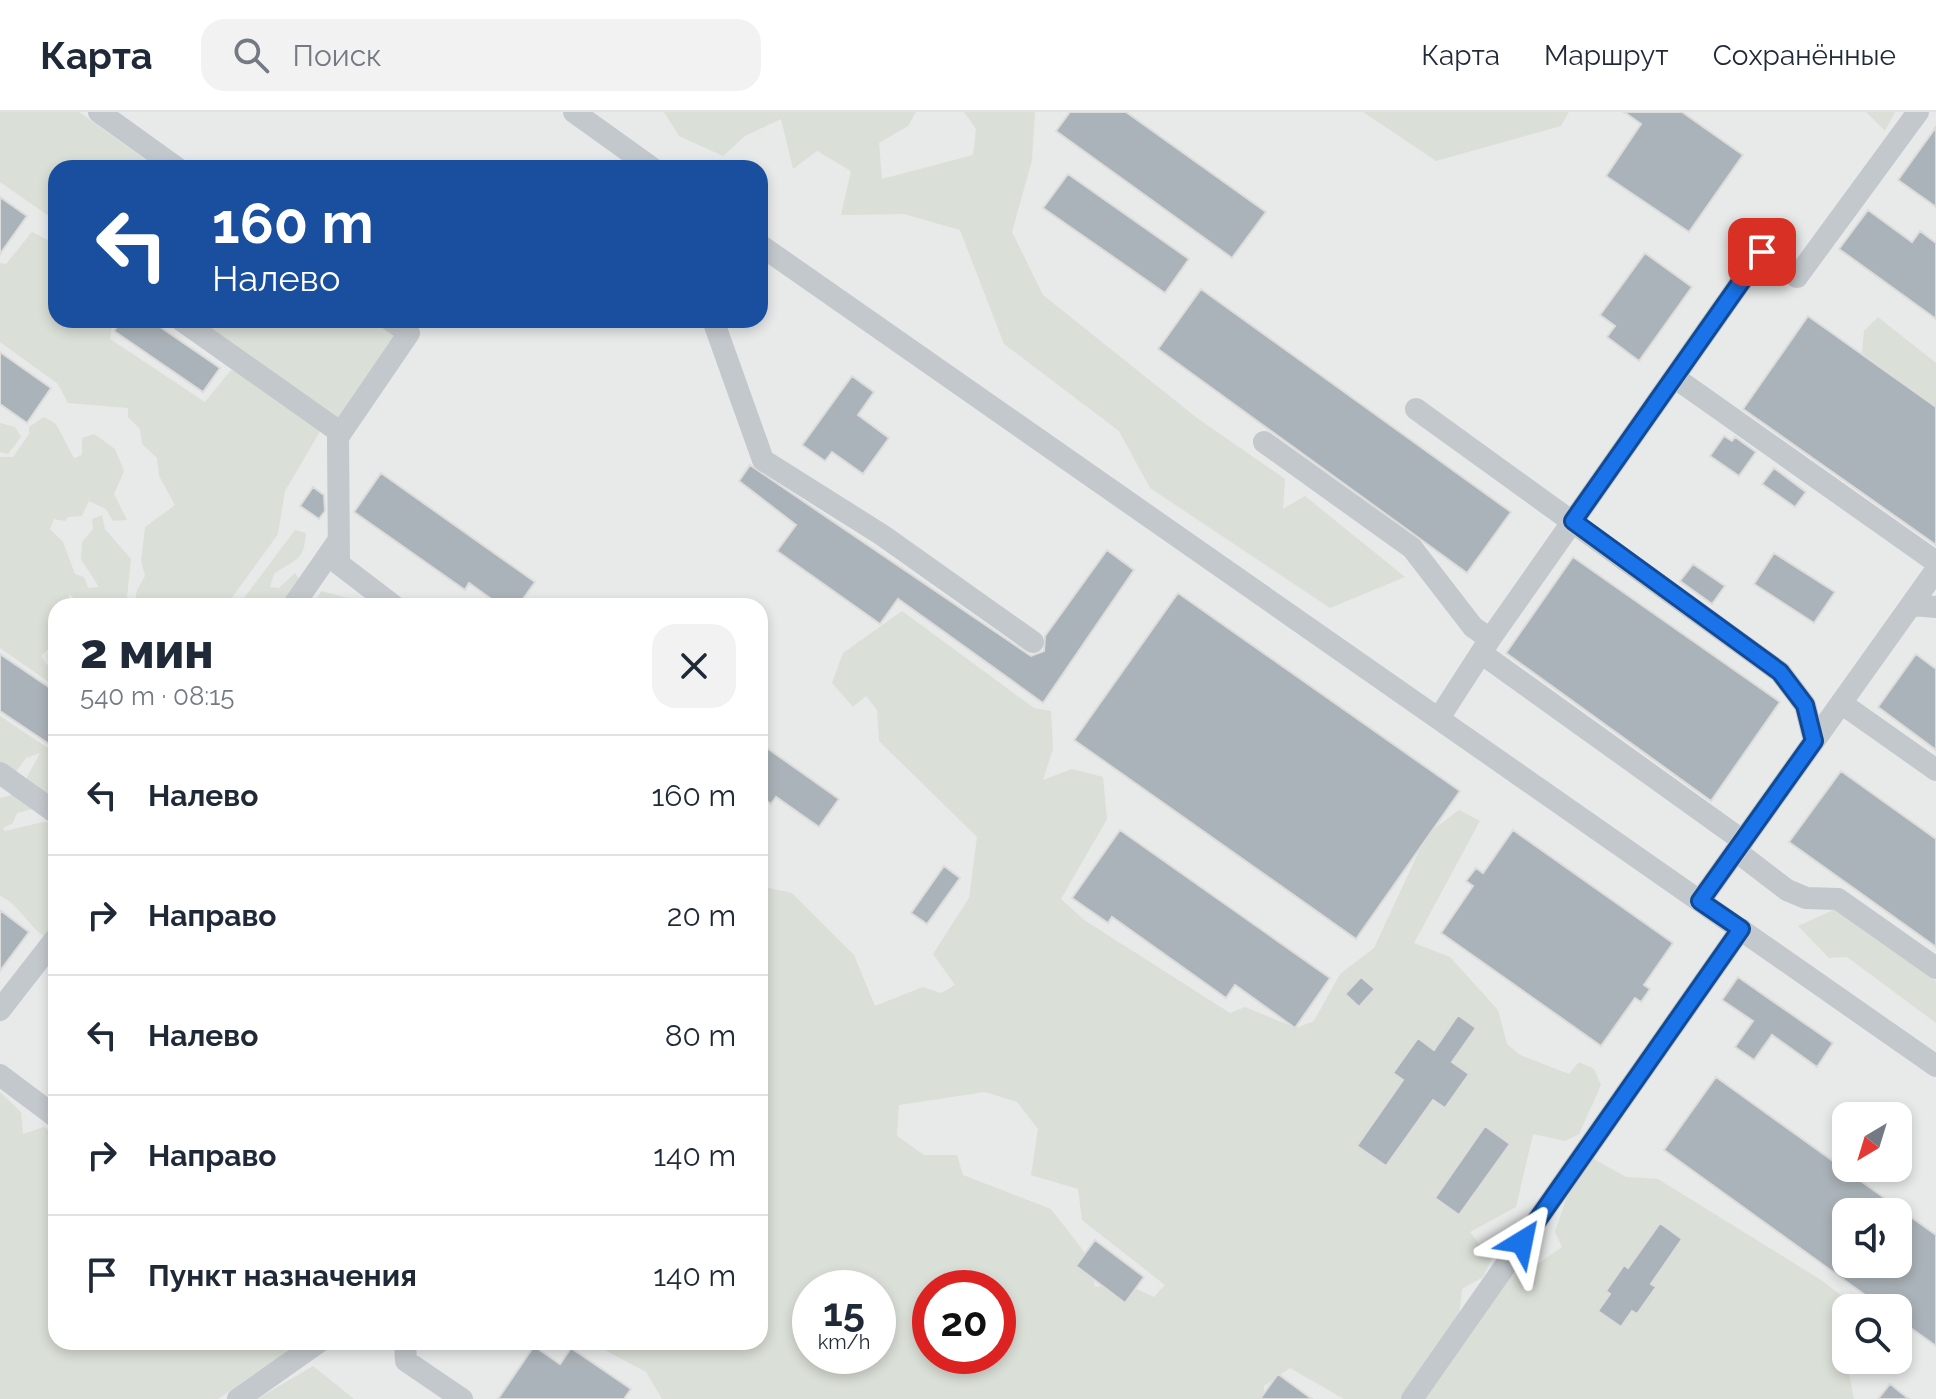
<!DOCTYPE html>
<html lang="ru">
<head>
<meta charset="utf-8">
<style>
	body { margin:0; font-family:Raleway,sans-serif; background:#f2f2f3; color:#1f2937; height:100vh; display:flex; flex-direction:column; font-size:30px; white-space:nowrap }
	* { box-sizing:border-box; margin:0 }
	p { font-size:26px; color:#747a83 }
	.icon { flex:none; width:44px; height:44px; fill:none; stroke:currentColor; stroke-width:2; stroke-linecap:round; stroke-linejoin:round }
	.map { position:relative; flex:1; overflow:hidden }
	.details { position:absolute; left:48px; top:486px; width:720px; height:752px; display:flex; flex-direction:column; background:#fff; border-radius:24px; box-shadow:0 4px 12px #0003 }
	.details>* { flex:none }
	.top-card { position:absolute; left:48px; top:48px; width:720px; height:168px; border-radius:24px; box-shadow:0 4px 12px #0003; background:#1a4fa0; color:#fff; overflow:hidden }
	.needle { width:52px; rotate:218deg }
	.fabs { position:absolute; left:1832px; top:990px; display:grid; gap:16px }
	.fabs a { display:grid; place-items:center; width:80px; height:80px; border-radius:16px; background:#fff; box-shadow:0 4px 12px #0003; font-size:40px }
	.speed { position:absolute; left:792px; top:1158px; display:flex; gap:16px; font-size:40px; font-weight:700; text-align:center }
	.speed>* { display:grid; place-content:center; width:104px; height:104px; border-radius:50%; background:#fff; box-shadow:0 4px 12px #0003; line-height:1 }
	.speed small { font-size:20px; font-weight:400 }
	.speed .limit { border:12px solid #d22; background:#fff; color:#111 }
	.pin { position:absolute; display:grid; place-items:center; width:68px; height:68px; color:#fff; margin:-34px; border-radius:16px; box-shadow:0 4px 12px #0006 }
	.me { position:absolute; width:88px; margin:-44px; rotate:35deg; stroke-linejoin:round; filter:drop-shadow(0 0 6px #0008) }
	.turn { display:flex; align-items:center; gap:28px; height:168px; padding:0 32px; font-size:36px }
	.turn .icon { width:104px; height:104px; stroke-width:2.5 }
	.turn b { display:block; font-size:56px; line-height:68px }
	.round { display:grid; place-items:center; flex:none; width:84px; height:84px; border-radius:24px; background:#f2f2f3 }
	.head { display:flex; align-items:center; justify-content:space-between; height:136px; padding:0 32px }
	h1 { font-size:48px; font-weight:800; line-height:60px }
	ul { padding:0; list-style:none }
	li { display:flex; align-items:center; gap:24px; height:120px; padding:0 32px; border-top:2px solid #e0e1e3 }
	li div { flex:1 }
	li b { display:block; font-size:30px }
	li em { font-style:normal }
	header { display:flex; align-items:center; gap:48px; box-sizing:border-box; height:112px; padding:0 40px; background:#fff; border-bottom:2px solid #e0e1e3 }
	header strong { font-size:38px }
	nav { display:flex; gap:44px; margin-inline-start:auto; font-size:28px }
	.search { width:560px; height:72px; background:#f2f2f3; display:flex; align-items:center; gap:20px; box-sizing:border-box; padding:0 28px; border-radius:24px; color:#747a83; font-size:30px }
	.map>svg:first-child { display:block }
	.built { fill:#e8e9e9; fill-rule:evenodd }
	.green { fill:#dadfd7; fill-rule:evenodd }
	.building { fill:#aab3b9; stroke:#dcdcda; stroke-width:2; fill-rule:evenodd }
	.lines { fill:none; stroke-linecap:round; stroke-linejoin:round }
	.minor { stroke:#c3c8cc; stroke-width:22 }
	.route-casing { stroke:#114b97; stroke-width:20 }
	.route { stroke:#1a73e8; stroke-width:14 }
</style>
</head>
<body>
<header>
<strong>Карта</strong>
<div class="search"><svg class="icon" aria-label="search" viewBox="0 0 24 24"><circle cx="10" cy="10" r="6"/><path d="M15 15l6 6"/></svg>Поиск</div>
<nav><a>Карта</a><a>Маршрут</a><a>Сохранённые</a></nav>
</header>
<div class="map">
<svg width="1936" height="1287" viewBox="0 0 1936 1287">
	<rect width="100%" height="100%" fill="#fafaf8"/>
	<path class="built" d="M0 0H1936V1287H0ZM56 56H760V208H56ZM56 494H760V1230H56ZM1846 1004H1898V1056H1846ZM1846 1100H1898V1152H1846ZM810 1176H878V1244H810ZM930 1176H998V1244H930ZM1846 1196H1898V1248H1846Z"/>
	<path class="green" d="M0 0H79L157 56H56V109L0 70Z
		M664 0H916L908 14 879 31 882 67 973 43 976 17 964 0H1035L1032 48 1012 120 1043 183 1197 306 1285 367 1283 397 1305 384 1405 465 1330 496 1150 376 1119 319 1004 232 960 118 904 102 841 103 851 59 817 39 793 57 781 7 745 24 723 44 679 24Z
		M1363 0H1569L1561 14 1436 49Z
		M1866 0H1895L1885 19Z
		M32 120 56 132V208H113L110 227 205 290 231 258 245 261 322 316 285 379 278 422 226 494H134L137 478 145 464 141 449 145 415 175 393 159 364 157 346 142 332 140 317 128 305V296L68 291 58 272 0 230V151L6 152Z
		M1878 205 1936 251V294L1862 241 1864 219Z
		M194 208H378L396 221 337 307Z
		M44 305 56 312 74 346 82 343V326L94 322 115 337 124 359 114 382 127 408 113 409 106 397 89 389 82 404 68 405 65 409 54 407 50 417 63 430 75 462 84 465 88 476 99 475 81 447 82 430 93 417 92 407 102 403 105 417 131 447 126 494H83L69 482 70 494H56V530L41 544 47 553 56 548V575L0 536V345H13L29 322V315Z
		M0 311 15 315 21 325 8 342 0 340Z
		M295 418 306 421C304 451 294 447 274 462L270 475 279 476 295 461 302 471 282 494H238Z
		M321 479 363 490 366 494H313Z
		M902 499 1034 596 1051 599 1053 637 1043 668 1072 657 1103 665 1107 707 1061 787 1084 808 1230 901 1245 895 1296 916 1314 909 1340 862 1374 836 1427 722 1459 698 1480 709 1414 831 1450 845 1498 898 1507 932 1520 943 1569 962 1579 950 1594 957 1601 973 1579 1022 1565 1029 1533 1022 1516 1095 1470 1120 1491 1148 1483 1165 1462 1177 1458 1213 1401 1287H1344L1290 1256 1264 1274V1287H662L646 1260 590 1230H760V774L792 781 854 843 875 894 923 875 941 881 955 873 933 842 969 786 977 725 879 629 877 598 866 584 853 595 832 571 843 541ZM985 980 1017 990 1038 1017 1031 1063 1078 1077 1082 1108 1165 1173 1154 1185 1126 1172 1095 1175 1089 1146 1051 1097 963 1063 957 1043H924L897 1024 899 993ZM810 1176H878V1244H810ZM930 1176H998V1244H930Z
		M0 604 51 638 56 632V690L25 669 40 641 26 646 16 660 0 652Z
		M15 676 40 695 17 701 13 711 3 716 5 719 43 710 56 711V811L49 827C29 817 20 792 0 784V686L12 683Z
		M1838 796 1936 869V911L1847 845 1829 846 1798 814Z
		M0 980 21 1000 23 1022 44 1015 56 1022V1230H300L218 1287H0Z
		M1592 1046 1626 1065 1658 1067 1821 1168 1858 1196H1846V1248L1854 1287H1411L1515 1147 1539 1151 1562 1135 1555 1120 1571 1072Z
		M313 1254 354 1287H257Z"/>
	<path class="building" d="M1070 0H1126L1266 100 1232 146 1056 19Z
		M1624 0H1682L1743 43 1689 120 1606 64 1641 12Z
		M1936 15V95L1898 68Z
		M1068 62 1189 147 1165 181 1043 96Z
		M0 85 27 104 0 142Z
		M1868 98 1912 130 1920 119 1936 131V207L1839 137Z
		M1645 141 1692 175 1639 249 1607 225 1615 214 1600 203Z
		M1201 177 1511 400 1467 461 1158 237Z
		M1808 204 1936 295V433L1743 297Z
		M122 208H150L220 256 203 280 114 219Z
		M0 240 51 276 27 311 0 292Z
		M852 264 874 280 858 303 889 326 863 362 832 340 825 349 802 333Z
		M1724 324 1732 329 1735 325 1756 340 1739 364 1710 344Z
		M750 353 1031 544 1044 539 1045 524 1107 438 1134 458 1043 591 898 487 880 512 777 439 796 413 739 369Z
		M1774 356 1806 380 1795 395 1762 372Z
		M381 361 535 470 518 494H501L469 471 465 478 354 400Z
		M313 375 324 383 325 399 319 407 300 394Z
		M1774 441 1835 480 1814 511 1754 472Z
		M1573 445 1780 590 1711 689 1506 541Z
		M1693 452 1725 474 1712 492 1680 469Z
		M1178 481 1460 679 1356 827 1074 628Z
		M0 542 56 580V622L49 632 0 599Z
		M1916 542 1936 557V638L1878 595Z
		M760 631 839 687 819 715 776 685 771 692 760 684Z
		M1841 659 1936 727V835L1789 730Z
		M1120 718 1330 866 1295 916 1235 873 1226 886 1112 805 1108 811 1072 786Z
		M1513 718 1673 831 1644 873 1650 877 1641 890 1635 886 1601 934 1441 821 1473 774 1466 769 1476 756 1483 761Z
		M944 754 960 766 927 812 911 801Z
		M0 798 29 820 0 859Z
		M1361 865 1375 877 1359 895 1345 882Z
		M1738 865 1833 931 1817 955 1772 923 1754 948 1735 935 1753 909 1722 888Z
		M1458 903 1476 916 1452 950 1469 962 1445 996 1433 988 1386 1054 1357 1034 1403 968 1393 961 1418 926 1434 938Z
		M1716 965 1936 1123V1234L1898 1207V1196H1883L1664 1038ZM1846 1100H1898V1152H1846Z
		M1485 1014 1510 1032 1459 1103 1435 1086Z
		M1660 1111 1682 1127 1651 1172 1656 1175 1637 1202 1632 1199 1621 1215 1598 1199 1610 1182 1606 1179 1624 1153 1628 1156Z
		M1095 1128 1144 1165 1125 1191 1076 1154Z
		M534 1234 560 1252 571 1236 631 1277 624 1287H498Z
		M1278 1262 1312 1287H1260Z
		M1890 1272 1909 1287H1878Z"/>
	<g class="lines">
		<path class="minor" d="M99 0 177 56
			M574 0 652 56
			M760 133 1936 954
			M181 208 341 321
			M390 208 409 221 338 325 339 452 394 494
			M713 208 763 348 882 423 1033 530
			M1674 265 1936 450
			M1416 297 1780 560 1805 593 1814 629
			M1264 330 1412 436 1473 515 1490 527
			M1911 493 1936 495
			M293 494 338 429
			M1481 541 1743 729
			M1841 591 1936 658
			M1439 606 1490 527 1762 140 1797 165 1918 0
			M0 661 56 701
			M1736 739 1787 778 1806 786 1838 787 1936 856
			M1700 789 1936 458
			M0 898 56 826
			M0 963 56 1005
			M405 1230 406 1249 462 1287
			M238 1287 319 1230
			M1412 1287 1741 817"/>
	</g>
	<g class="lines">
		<g class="route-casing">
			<path id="route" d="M1522 1130 1741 817 1700 789 1814 629 1805 593 1780 560 1573 409 1762 140"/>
		</g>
		<use href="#route" class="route"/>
	</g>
</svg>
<div class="fabs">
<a><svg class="needle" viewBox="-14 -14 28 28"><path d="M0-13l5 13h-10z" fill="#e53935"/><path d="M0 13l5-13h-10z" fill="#747a83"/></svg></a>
<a><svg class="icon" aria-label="sound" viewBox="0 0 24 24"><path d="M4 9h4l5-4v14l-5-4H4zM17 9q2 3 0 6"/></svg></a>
<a><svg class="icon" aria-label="search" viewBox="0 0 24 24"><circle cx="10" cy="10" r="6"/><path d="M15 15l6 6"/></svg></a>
</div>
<div class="speed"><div>15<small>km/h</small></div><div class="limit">20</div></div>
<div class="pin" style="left:1762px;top:140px;background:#d93025"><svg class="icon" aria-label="arrive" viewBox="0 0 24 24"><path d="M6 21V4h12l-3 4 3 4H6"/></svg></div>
<svg class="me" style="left:1522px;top:1130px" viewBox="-20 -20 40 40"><path d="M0-17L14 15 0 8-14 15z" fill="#1a73e8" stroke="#fff" stroke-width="4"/></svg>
<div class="top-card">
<div class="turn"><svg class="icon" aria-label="left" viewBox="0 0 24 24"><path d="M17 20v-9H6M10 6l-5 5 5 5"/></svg><div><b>160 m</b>Налево</div></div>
</div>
<section class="details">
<div class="head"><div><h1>2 мин</h1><p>540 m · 08:15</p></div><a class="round"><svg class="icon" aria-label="close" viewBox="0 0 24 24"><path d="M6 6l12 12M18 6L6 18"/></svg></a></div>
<ul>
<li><svg class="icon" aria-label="left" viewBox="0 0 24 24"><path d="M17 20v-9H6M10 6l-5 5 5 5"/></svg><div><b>Налево</b></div><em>160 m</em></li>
<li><svg class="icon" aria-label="right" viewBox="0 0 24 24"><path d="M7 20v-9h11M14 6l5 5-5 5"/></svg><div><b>Направо</b></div><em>20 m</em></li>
<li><svg class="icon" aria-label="left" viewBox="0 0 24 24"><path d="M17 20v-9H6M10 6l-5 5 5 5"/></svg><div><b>Налево</b></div><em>80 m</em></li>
<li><svg class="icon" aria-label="right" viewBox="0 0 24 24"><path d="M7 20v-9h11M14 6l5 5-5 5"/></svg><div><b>Направо</b></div><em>140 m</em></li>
<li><svg class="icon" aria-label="arrive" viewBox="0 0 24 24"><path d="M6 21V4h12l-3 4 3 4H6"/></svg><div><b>Пункт назначения</b></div><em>140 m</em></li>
</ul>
</section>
</div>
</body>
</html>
